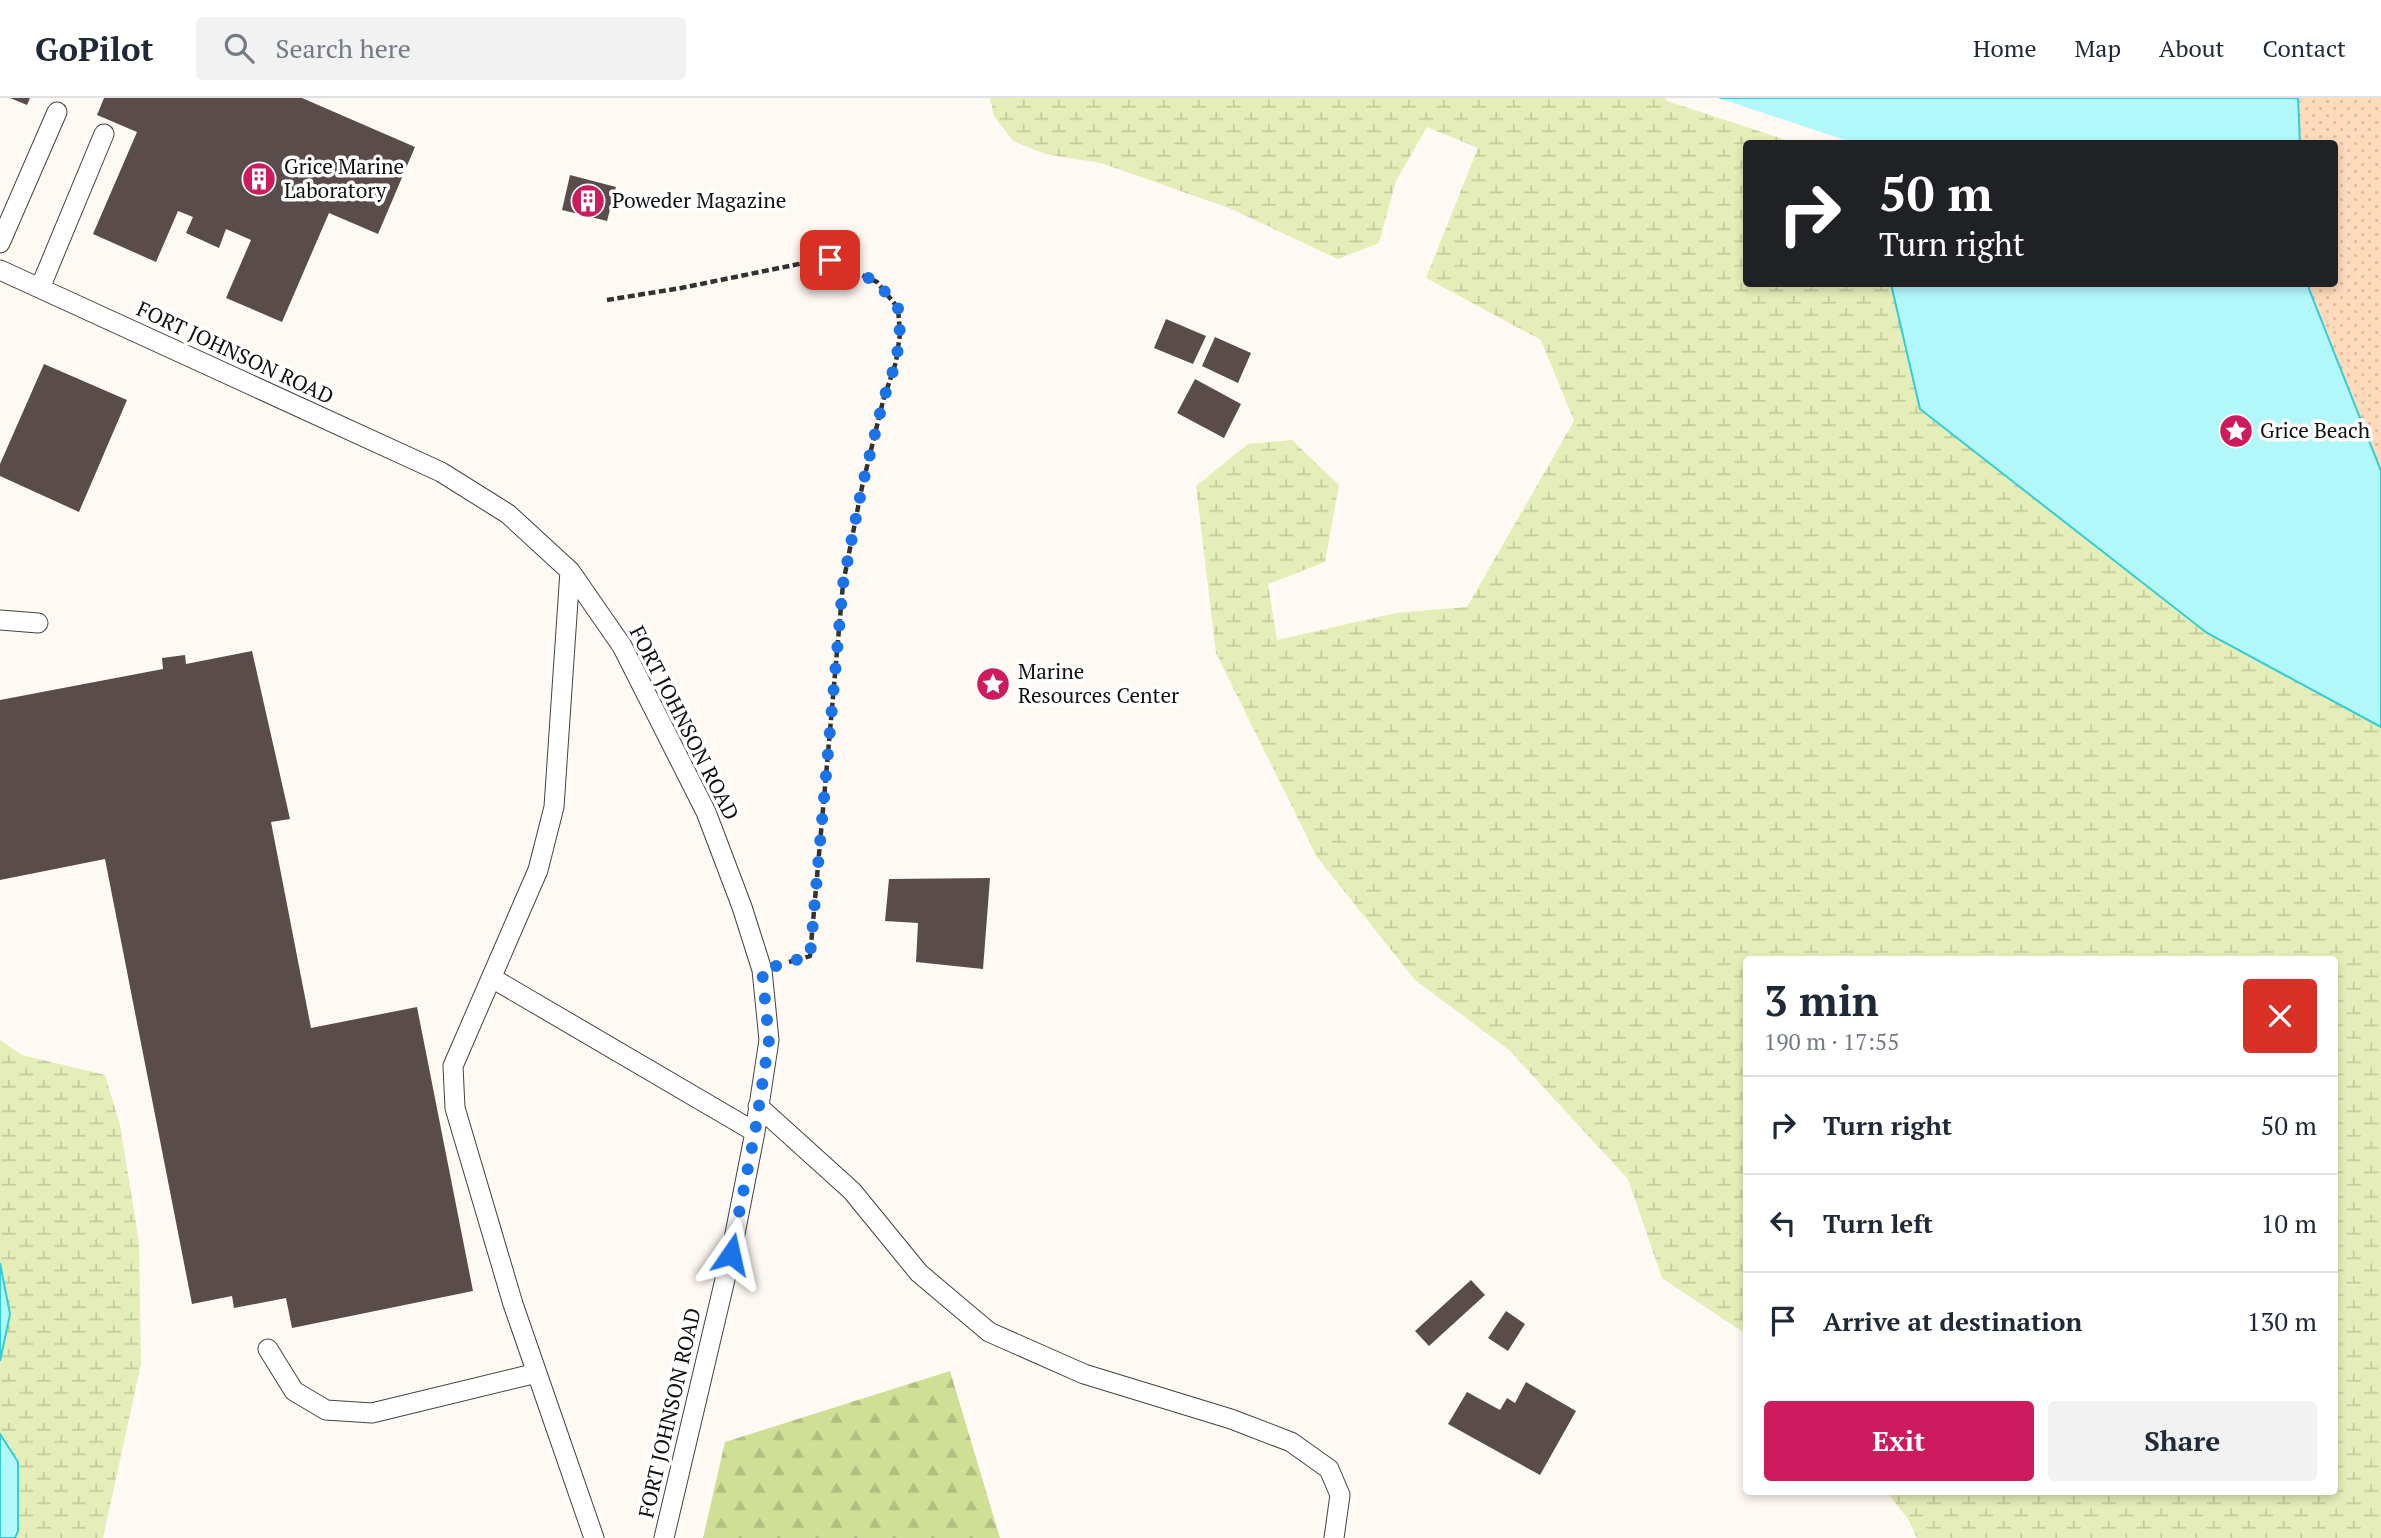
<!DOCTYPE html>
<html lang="en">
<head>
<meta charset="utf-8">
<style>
	body { margin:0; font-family:"PT Serif",serif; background:#f2f2f3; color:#1f2937; height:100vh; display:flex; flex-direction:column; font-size:26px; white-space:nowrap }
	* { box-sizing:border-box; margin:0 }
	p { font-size:23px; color:#747a83 }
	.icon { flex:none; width:38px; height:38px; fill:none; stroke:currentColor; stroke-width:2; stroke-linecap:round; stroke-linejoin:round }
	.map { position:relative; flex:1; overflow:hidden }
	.side { position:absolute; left:1743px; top:858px; width:595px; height:539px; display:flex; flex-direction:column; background:#fff; border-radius:7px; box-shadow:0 4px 10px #0003 }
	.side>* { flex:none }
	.banner { position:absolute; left:1743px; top:42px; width:595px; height:147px; border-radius:7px; box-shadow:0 4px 10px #0003; background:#202124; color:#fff; overflow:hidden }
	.pin { position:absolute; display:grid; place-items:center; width:60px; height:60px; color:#fff; margin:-30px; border-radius:14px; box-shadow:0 4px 10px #0006 }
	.me { position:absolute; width:77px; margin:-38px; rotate:11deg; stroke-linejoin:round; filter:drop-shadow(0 0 5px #0008) }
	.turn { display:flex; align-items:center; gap:24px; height:147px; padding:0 21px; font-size:32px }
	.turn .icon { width:91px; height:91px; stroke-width:2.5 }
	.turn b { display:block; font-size:49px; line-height:60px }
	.round { display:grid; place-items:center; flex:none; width:74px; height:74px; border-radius:7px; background:#f2f2f3 }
	.headline { display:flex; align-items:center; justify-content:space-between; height:119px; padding:0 21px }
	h1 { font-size:42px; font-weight:700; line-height:52px }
	.cta { display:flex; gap:14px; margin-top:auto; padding:14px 21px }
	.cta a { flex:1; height:80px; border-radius:7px; background:#cd1b5d; color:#fff; font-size:28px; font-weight:700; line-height:80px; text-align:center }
	.cta a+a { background:#f2f2f3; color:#1f2937 }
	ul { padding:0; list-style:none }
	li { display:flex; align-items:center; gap:21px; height:98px; padding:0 21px; border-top:2px solid #e0e1e3 }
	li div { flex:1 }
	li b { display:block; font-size:26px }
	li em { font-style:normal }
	header { display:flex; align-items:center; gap:42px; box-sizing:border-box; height:98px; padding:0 35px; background:#fff; border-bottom:2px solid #e0e1e3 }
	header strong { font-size:33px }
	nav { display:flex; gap:38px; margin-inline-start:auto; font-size:24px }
	.search { width:490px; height:63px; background:#f2f2f3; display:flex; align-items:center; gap:18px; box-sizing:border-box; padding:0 24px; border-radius:7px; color:#747a83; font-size:26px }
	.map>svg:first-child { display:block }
	.forest { fill:url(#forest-firs) }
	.wetland { fill:url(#wetland-marsh) }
	.sand { fill:url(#sand-dots) }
	.water { fill:#b2f8fb; stroke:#33cdd9; stroke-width:2 }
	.pier { fill:#fff9f3 }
	.building { fill:#5a4c4b }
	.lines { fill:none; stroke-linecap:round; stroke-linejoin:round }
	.service-casing { stroke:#434343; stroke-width:21 }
	.path { stroke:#323232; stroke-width:4.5; stroke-dasharray:7 3.5; stroke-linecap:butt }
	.service { stroke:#fff; stroke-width:19 }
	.route { stroke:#1a73e8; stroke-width:12; stroke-dasharray:0 21.6 }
	.labels { text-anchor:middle; stroke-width:7; stroke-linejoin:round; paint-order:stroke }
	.poi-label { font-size:21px; fill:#101010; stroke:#fff; text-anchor:start }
	.street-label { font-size:21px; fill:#101010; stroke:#fff }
</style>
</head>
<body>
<header>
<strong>GoPilot</strong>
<div class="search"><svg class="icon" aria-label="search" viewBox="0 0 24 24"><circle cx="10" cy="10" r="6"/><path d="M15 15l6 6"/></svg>Search here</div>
<nav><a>Home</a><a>Map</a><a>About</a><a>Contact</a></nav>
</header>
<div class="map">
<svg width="2381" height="1440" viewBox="0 0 2381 1440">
	<defs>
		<pattern id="forest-firs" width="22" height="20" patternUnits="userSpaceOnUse" patternTransform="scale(1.75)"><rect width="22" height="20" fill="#cfe096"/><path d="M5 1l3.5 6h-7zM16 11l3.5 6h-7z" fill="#b1bf80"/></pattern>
		<pattern id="wetland-marsh" width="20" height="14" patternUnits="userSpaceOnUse" patternTransform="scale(1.75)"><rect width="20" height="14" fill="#e5eeb8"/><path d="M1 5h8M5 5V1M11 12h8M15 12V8" fill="none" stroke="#c3cb9d"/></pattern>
		<pattern id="sand-dots" width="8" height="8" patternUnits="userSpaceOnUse" patternTransform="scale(1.75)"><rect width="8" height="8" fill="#ffdabb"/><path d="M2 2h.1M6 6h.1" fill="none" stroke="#dabaa0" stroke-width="1.8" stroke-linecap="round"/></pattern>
	</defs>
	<rect width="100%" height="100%" fill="#fff9f3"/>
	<path class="forest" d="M950 1273 1000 1440H703L725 1344Z"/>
	<path class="wetland" d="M990 0H1668L1810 45 1746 46V186H1891L1920 311 2206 534 2334 186V46L2381 0V1440H1917L1908 1421 1886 1393H2334V861H1746V1236L1662 1180 1628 1081 1509 952 1415 882 1317 759 1216 555 1196 388 1248 346 1292 342 1339 387 1325 464 1268 486 1277 542 1396 515 1467 509 1574 323 1541 242 1426 180 1478 50 1427 29 1396 83 1379 145 1338 161 1229 110 1101 65 1045 56 1013 43 994 18Z
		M0 942 22 957 105 977 120 1027 139 1144 141 1266 103 1440H0Z"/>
	<path class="sand" d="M1948 0H2381V530L1992 186H2334V46L1951 45Z"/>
	<path class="water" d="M1668 0H2298L2300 45H1810Z
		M1891 186H2309V191L2381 373V629L2207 535 1920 311Z
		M0 1165 10 1216 0 1263Z
		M0 1336 18 1364V1433L15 1440H0Z"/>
	<path class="pier" d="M1665 0H1718L1854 45 1798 46 1667 3Z"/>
	<path class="building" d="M10 0H30L27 7Z
		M104 0H302L415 49 378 136 329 115 282 224 226 200 251 142 226 131 219 150 186 135 193 119 178 113 156 164 93 136 137 34 97 17Z
		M570 77 616 89 607 123 562 112Z
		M1166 221 1206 238 1193 266 1154 250Z
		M1215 239 1251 255 1238 285 1202 268Z
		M44 266 127 302 79 414 0 378V366Z
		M1195 281 1241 306 1224 340 1177 315Z
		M252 553 290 721 271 724 311 930 417 909 473 1193 292 1230 286 1200 234 1210 232 1198 192 1206 105 761 0 782V602L163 571 162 560 185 557 186 566Z
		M990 780 983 871 916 864 918 825 885 823 889 781Z
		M1471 1182 1485 1197 1429 1248 1415 1233Z
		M1506 1213 1525 1226 1508 1253 1488 1240Z
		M1526 1284 1576 1313 1540 1377 1448 1326 1467 1294 1500 1312 1507 1300 1515 1305Z"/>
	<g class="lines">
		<g class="service-casing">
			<path id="service" d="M0 145 57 14
				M0 172 441 374 508 416 570 473 622 548 706 714 742 809 762 872 769 942 755 1034 731 1156 664 1440
				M40 190 104 36
				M570 473 554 709 538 772 453 968 455 1010 513 1206 594 1440
				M0 522 38 525
				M492 880 755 1034
				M758 1008 852 1093 919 1175 989 1234 1084 1276 1231 1321 1291 1344 1329 1371 1340 1397 1334 1440
				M268 1251 294 1293 326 1312 372 1315 537 1275"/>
		</g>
		<path class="path" d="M607 202 681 190 804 165 830 162 877 184 898 210 900 236 896 264 883 303 862 389 843 486 810 858 789 864"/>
		<use href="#service" class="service"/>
	</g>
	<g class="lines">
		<path class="route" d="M731 1156 755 1034 769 942 762 872 810 858 843 486 862 389 883 303 896 264 900 236 898 210 877 184 830 162"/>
	</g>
	<defs>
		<g id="building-disc" transform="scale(1.75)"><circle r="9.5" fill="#cd1b5d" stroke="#fff"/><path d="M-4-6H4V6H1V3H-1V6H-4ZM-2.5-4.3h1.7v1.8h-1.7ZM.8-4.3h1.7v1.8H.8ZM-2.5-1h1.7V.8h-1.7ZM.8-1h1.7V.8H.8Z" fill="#fff"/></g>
		<g id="sight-disc" transform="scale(1.75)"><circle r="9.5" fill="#cd1b5d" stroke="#fff"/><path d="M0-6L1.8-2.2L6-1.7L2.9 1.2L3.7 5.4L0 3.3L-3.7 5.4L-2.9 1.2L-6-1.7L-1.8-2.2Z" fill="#fff"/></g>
	</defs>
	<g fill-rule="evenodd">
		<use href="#building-disc" x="259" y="81"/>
		<use href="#building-disc" x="588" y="103"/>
		<use href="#sight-disc" x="2236" y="333"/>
		<use href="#sight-disc" x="993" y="586"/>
	</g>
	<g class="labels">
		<g class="poi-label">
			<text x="284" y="76">Grice Marine<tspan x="284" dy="24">Laboratory</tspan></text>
			<text x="612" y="110">Poweder Magazine</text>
			<text x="2260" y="340">Grice Beach</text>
			<text x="1018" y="581">Marine<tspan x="1018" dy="24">Resources Center</tspan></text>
		</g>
		<g class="street-label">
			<text transform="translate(235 255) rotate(25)" y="7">FORT JOHNSON ROAD</text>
			<text transform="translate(684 625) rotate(63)" y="7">FORT JOHNSON ROAD</text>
			<text transform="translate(670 1315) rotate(-77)" y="7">FORT JOHNSON ROAD</text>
		</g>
	</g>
</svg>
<div class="pin" style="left:830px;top:162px;background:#d93025"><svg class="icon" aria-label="arrive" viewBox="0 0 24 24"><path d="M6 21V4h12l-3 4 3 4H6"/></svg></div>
<svg class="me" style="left:731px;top:1156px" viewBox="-20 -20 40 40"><path d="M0-17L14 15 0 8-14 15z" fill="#1a73e8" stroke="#fff" stroke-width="4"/></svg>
<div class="banner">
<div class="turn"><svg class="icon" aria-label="right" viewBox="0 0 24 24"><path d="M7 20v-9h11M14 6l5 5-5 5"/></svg><div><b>50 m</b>Turn right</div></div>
</div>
<section class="side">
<div class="headline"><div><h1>3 min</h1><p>190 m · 17:55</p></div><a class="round" style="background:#d93025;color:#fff"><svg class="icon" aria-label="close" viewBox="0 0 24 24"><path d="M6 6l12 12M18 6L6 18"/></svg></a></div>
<ul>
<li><svg class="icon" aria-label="right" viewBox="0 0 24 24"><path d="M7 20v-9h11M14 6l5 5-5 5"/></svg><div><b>Turn right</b></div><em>50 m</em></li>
<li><svg class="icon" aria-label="left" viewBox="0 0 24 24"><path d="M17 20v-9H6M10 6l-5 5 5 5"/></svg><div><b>Turn left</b></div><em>10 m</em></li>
<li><svg class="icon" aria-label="arrive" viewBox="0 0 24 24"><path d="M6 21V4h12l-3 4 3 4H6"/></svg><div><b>Arrive at destination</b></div><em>130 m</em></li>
</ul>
<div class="cta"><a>Exit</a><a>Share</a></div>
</section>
</div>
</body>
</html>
